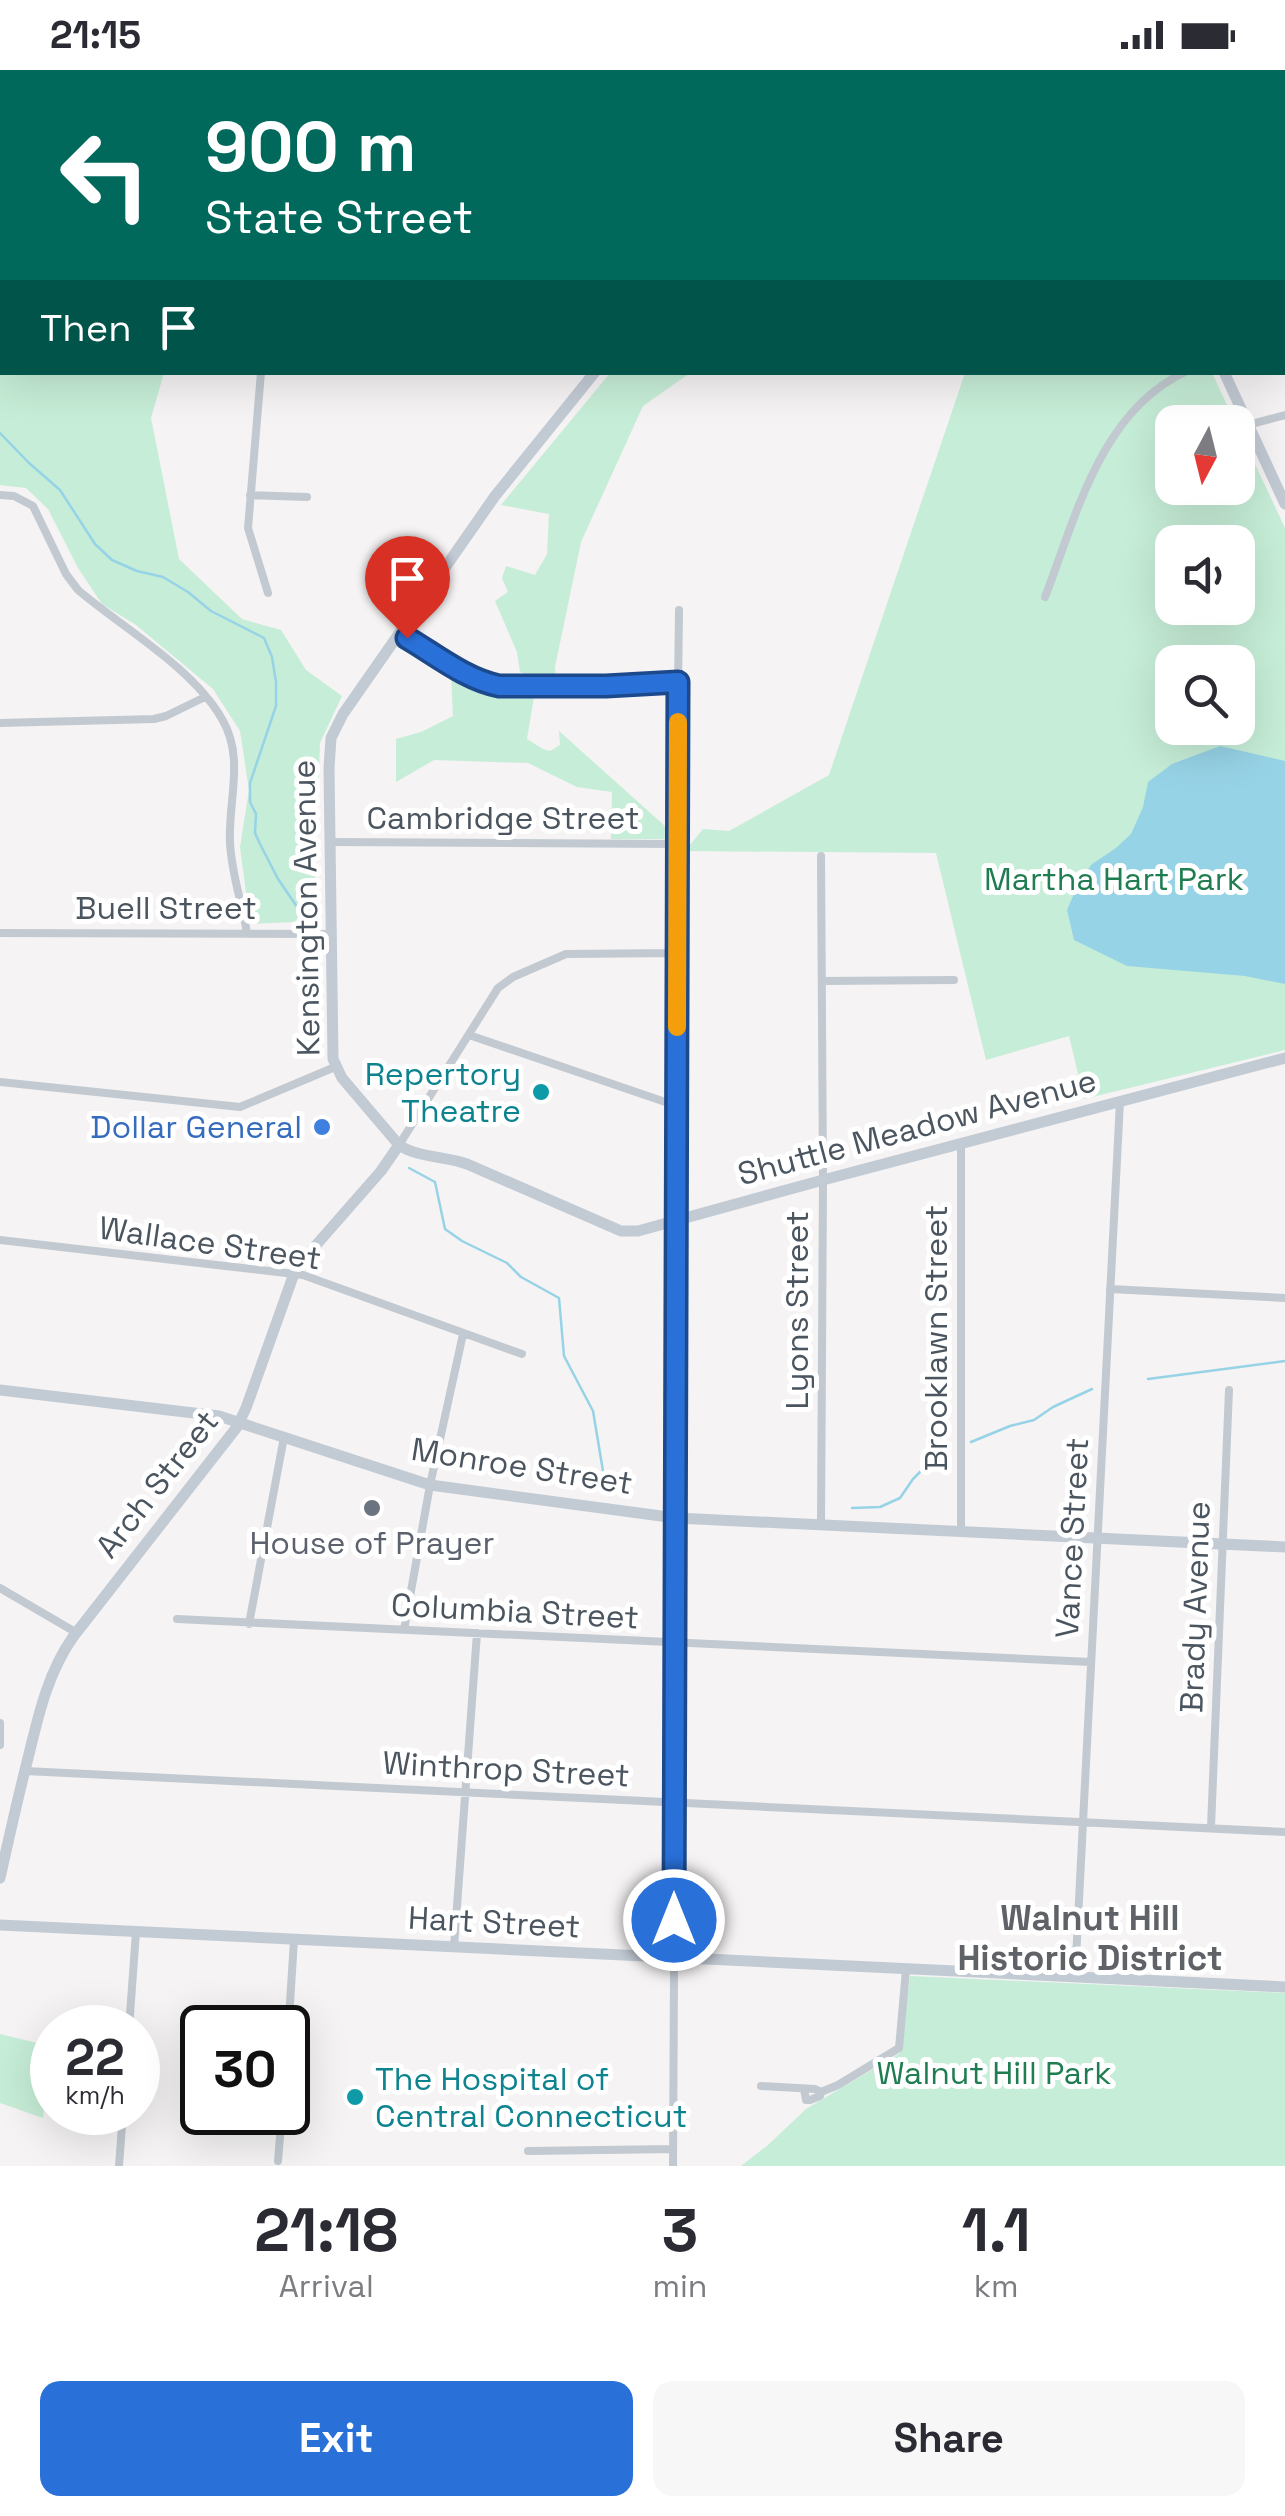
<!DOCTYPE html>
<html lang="en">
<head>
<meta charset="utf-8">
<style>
	body { margin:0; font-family:"Space Grotesk",sans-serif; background:#f7f7f7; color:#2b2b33; height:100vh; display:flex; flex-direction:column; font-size:38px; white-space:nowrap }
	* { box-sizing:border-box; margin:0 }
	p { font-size:32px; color:#7c7c81 }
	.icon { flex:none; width:55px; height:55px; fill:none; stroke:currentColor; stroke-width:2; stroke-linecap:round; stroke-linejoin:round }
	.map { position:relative; height:2096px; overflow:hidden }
	.side { display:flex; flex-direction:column; background:#fff; flex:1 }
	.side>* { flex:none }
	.hud { position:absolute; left:0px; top:0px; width:1285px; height:305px; box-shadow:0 10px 40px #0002; background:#00695c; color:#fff; overflow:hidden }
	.needle { width:65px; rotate:187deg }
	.buttons { position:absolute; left:1155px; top:335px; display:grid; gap:20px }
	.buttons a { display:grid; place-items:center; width:100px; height:100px; border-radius:20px; background:#fff; box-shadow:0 10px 40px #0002; font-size:50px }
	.speed { position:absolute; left:30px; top:1935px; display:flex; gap:20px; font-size:50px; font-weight:700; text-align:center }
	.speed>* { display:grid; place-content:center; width:130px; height:130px; border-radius:50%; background:#fff; box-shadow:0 10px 40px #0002; line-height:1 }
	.speed small { font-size:25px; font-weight:400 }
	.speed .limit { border:5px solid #111; border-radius:15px; background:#fff; color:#111 }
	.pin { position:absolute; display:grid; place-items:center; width:85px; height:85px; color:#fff; margin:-102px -42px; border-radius:50% 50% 50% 0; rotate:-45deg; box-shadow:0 0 10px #0007 }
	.pin .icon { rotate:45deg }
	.me { position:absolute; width:110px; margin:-55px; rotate:0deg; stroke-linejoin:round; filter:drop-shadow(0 0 8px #0008) }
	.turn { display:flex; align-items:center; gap:35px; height:210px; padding:0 40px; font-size:45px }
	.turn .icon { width:130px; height:130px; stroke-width:2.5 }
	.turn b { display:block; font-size:70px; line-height:85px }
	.then { display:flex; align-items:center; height:95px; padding:0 40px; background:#0003; gap:20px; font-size:38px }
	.eta { display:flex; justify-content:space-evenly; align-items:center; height:170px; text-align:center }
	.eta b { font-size:60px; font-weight:600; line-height:70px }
	.primary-button { display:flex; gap:20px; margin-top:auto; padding:20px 40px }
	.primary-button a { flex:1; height:115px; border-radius:20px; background:#2970d8; color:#fff; font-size:40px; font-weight:600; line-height:115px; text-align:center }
	.primary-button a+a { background:#f7f7f7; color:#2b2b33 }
	.status { display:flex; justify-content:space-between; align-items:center; height:70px; padding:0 50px; background:#fff; direction:ltr }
	.status svg { height:28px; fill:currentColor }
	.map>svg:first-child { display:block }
	.green { fill:#c6edd7; fill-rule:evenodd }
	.water { fill:#97d3e7 }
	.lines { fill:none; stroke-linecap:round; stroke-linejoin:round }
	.stream { stroke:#97d3e7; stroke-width:2.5 }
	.street { stroke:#c2c9d0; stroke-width:8 }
	.secondary { stroke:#c2cad4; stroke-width:11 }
	.route-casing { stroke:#1b498c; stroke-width:25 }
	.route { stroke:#2970d8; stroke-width:18 }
	.slow { stroke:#f59e0b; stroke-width:18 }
	.culture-dot { fill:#0f9aa8; stroke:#fff; stroke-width:4 }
	.shop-dot { fill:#3f7fe0; stroke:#fff; stroke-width:4 }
	.worship-dot { fill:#6b7280; stroke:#fff; stroke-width:4 }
	.labels { text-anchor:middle; stroke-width:10; stroke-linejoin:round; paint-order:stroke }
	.street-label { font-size:32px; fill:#4b555f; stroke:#fff }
	.park-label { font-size:32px; fill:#1f7d51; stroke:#fff }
	.culture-label { font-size:32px; fill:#0d838f; stroke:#fff; text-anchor:end }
	.shop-label { font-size:32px; fill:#366cbe; stroke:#fff; text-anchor:end }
	.worship-label { font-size:32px; fill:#5b616d; stroke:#fff }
	.neighbourhood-label { font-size:35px; font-weight:bold; fill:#5f6367; stroke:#fff }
</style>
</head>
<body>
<div class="status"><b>21:15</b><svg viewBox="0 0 49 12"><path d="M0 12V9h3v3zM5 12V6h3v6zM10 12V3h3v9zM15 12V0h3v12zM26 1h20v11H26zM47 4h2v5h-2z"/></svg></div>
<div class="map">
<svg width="1285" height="2096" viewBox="0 0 1285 2096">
	<rect width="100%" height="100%" fill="#f5f3f3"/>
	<path class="green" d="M0 0H104V2H2V302L164 303 151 348 179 489 242 549 281 560 306 600 342 626 320 673 315 795 318 851 250 854 240 777 249 720 240 661 213 619 136 555 102 534 78 498 48 439 26 418 0 415Z
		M611 302 690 303 643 336 581 472 555 597 556 609 540 610 520 602 517 582 495 531 508 522 502 508 506 496 535 505 547 484 549 444 501 435Z
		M965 303H1212L1235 352H1172V418H1238V358L1285 458V980L1084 1029 1069 966 986 990 936 783 685 781 703 759 729 761 829 705ZM1172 472H1238V538H1172ZM1172 592H1238V658H1172Z
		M451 604 491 623 535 621 527 669 543 679 550 681 560 675 559 661 666 757H672L669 769H611L612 722 577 717 528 693 434 690 396 712V669L421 662 453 646Z
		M910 1906 1285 1923V2096H741L768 2075 806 2039 900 1983Z
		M0 1964 37 1973 34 1990 49 1993 43 2048 0 2033Z"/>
	<path class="water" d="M1220 676 1285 691V914L1245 906 1127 896 1074 870 1067 840 1080 810 1092 794 1116 778 1131 764 1143 737 1148 712 1172 694Z"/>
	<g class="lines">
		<path class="stream" d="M12 2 14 0
			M0 14 2 12
			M0 363 29 393 60 420 95 474 112 490 137 501 163 507 188 522 211 541 264 568 272 587 276 612V636L250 713V732L256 744 255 763 260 774 278 809 302 844
			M409 1098 435 1112 445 1159 462 1171 507 1193 521 1207 559 1228 564 1286 593 1341 605 1413
			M1148 1309 1285 1291
			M971 1372 1010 1356 1034 1350 1053 1337 1092 1319
			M852 1438 880 1437 900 1428 913 1409 924 1398 948 1387"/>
		<path class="street" d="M1282 214 1285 213
			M261 302 248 458 268 523
			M1248 355 1285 345
			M0 425 14 426 33 436 66 504 78 520C124 559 192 597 222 649 245 688 228 730 230 772 231 802 242 833 247 863
			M250 425 307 427
			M1045 527C1076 447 1100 342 1185 302
			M399 563C430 582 463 608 499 616H604L678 612
			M0 653 154 649 166 646 205 627
			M329 772 676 774
			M821 786 823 1110 821 1454
			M0 863 331 864
			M822 911 954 910
			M469 965 677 1036
			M0 1012 240 1037 335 997
			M961 1074V1461
			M399 1075 498 918 513 907 566 884 677 883
			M0 1170 303 1205 522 1284
			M1110 1219 1285 1228
			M0 1518 77 1563
			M177 1549 1091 1592
			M249 1554 284 1367
			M404 1560 430 1415 463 1264
			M0 1675V1653
			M25 1701 1285 1762
			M1211 1757 1229 1320
			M454 1877 477 1563
			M1075 1908 1120 1031
			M129 1958 136 1862
			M288 1964 294 1870
			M761 2016 815 2019 821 2022
			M804 2019 806 2030H810L820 2026 821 2022 838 2015 899 1978 906 1900
			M528 2081 673 2079
			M278 2091 282 2042
			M119 2096 123 2042
			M673 2096 678 1142 676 781 679 540"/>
		<path class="secondary" d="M1020 0 1024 2
			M837 2 838 0
			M1087 2 1089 0
			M595 302 495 426 343 644 331 668 329 698 333 989 342 1008 399 1075C418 1088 446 1086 467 1094L621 1161H638L823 1110 1285 988
			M1224 302 1285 434
			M0 1320 219 1346 430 1415 676 1448 1285 1477
			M0 1808C8 1772 16 1736 25 1700 37 1653 45 1607 73 1567L237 1357 246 1338 296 1198 381 1101 399 1075
			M0 1855 1285 1917"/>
	</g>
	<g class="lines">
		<g class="route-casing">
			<path id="route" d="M407 568C436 585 465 609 499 616H606L678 612 674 1850"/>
		</g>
		<use href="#route" class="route"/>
		<path class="slow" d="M677 957 678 652"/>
	</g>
	<g class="culture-dot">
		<circle cx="541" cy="1022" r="10"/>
		<circle cx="355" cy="2027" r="10"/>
	</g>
	<circle class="shop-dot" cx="322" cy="1057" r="10"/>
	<circle class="worship-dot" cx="372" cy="1438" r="10"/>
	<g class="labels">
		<g class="street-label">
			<text x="503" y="759">Cambridge Street</text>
			<text x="166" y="849">Buell Street</text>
			<text transform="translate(306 838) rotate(-91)" y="11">Kensington Avenue</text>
			<text transform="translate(917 1057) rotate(-15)" y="11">Shuttle Meadow Avenue</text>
			<text transform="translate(210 1173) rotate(8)" y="11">Wallace Street</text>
			<text transform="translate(797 1240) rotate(-90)" y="11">Lyons Street</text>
			<text transform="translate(936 1268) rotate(-90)" y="11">Brooklawn Street</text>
			<text transform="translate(522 1396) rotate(9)" y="11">Monroe Street</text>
			<text transform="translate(157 1414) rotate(-52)" y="11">Arch Street</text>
			<text transform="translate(1072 1468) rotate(-87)" y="11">Vance Street</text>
			<text transform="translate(1195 1537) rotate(-88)" y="11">Brady Avenue</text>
			<text transform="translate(515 1541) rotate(3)" y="11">Columbia Street</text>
			<text transform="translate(506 1699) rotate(3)" y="11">Winthrop Street</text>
			<text transform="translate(494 1852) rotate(3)" y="11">Hart Street</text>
		</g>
		<g class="park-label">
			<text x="1114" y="820">Martha Hart Park</text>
			<text x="994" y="2014">Walnut Hill Park</text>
		</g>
		<g class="culture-label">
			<text x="521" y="1015">Repertory<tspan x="521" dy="37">Theatre</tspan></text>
			<text x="375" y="2020" text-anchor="start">The Hospital of<tspan x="375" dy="37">Central Connecticut</tspan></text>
		</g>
		<g class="shop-label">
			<text x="302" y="1068">Dollar General</text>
		</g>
		<g class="worship-label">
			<text x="372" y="1484">House of Prayer</text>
		</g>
		<g class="neighbourhood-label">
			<text x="1090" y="1860">Walnut Hill<tspan x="1090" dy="40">Historic District</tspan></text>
		</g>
	</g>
</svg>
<div class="buttons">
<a><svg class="needle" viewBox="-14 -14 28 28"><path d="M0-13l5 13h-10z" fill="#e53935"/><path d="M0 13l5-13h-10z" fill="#7c7c81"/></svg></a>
<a><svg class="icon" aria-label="sound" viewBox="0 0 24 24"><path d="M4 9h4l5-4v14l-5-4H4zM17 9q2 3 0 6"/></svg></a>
<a><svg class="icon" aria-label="search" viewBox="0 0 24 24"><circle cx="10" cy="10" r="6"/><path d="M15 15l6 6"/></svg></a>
</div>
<div class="speed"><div>22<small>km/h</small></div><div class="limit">30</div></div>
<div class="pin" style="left:407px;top:568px;background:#d93025"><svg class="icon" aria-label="arrive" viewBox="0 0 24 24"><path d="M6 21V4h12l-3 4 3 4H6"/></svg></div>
<svg class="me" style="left:674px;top:1850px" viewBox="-20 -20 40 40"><circle r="17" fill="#2970d8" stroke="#fff" stroke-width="3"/><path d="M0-11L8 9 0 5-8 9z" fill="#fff"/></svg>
<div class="hud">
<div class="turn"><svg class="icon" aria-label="left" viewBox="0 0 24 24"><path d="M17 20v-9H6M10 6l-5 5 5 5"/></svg><div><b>900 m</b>State Street</div></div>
<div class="then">Then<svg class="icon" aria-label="arrive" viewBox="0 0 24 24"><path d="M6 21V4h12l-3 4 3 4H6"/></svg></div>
</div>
</div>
<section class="side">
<div class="eta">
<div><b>21:18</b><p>Arrival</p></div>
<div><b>3</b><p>min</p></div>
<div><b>1.1</b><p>km</p></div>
</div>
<div class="primary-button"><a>Exit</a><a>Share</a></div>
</section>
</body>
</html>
